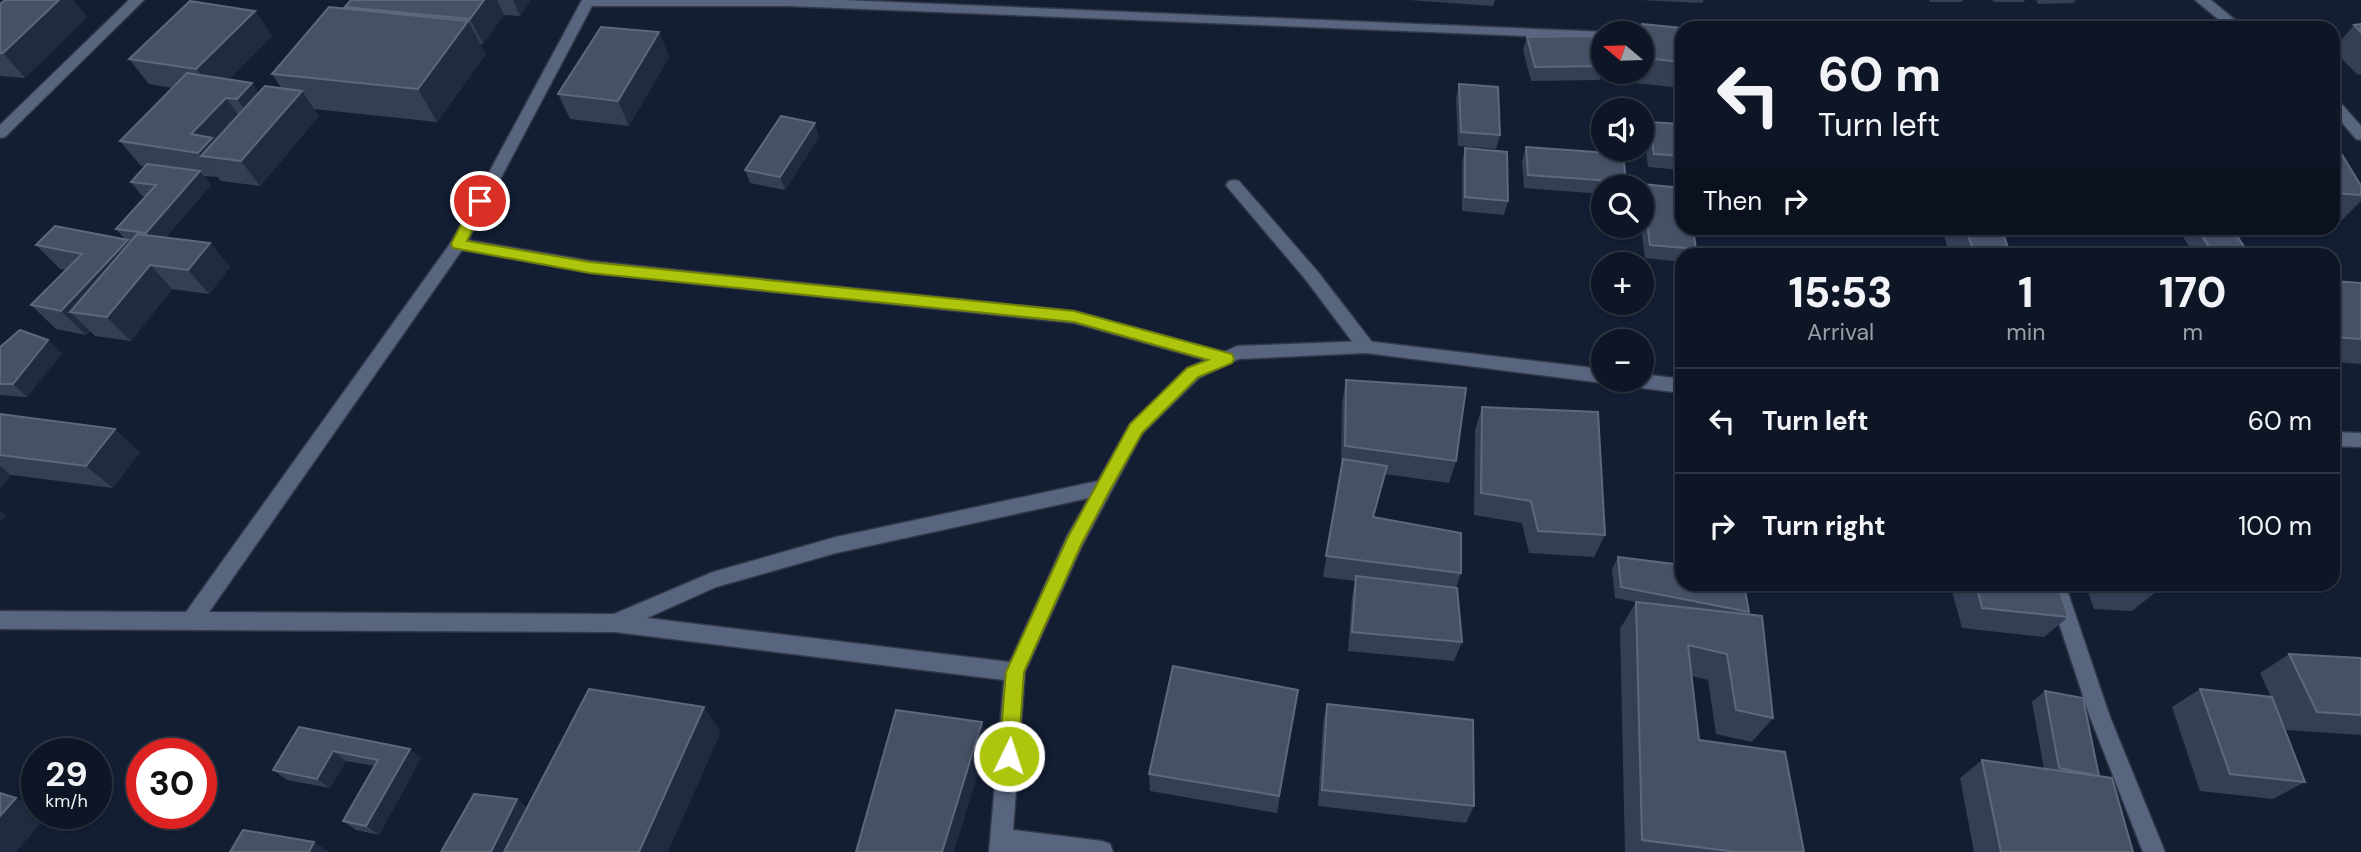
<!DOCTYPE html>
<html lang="en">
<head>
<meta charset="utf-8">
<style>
	body { margin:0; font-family:"DM Sans",sans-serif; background:#1c2332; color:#f1f3f6; height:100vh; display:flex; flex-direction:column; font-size:26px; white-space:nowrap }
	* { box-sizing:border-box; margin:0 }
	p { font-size:23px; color:#9b9fa7 }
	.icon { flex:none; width:38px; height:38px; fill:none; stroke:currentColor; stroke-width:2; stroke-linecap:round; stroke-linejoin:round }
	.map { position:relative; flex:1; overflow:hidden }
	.side { position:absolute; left:1675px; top:248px; width:665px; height:343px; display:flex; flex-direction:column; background:#0e1626; border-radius:21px; box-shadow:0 2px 5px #0004,0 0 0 2px #2e3543 }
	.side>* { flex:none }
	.hud { position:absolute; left:1675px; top:21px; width:665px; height:214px; border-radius:21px; box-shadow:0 2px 5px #0004,0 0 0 2px #2e3543; background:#0e1626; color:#f1f3f6; overflow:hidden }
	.needle { width:46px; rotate:289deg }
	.controls { position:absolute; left:1591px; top:21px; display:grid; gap:14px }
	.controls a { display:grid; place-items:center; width:63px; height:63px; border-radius:50%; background:#0e1626; box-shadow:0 2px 5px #0004,0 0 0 2px #2e3543; font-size:35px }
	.speed { position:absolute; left:21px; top:738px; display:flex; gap:14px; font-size:35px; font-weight:700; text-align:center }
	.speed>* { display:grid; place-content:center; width:91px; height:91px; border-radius:50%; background:#0e1626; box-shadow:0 2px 5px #0004,0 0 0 2px #2e3543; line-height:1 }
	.speed small { font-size:18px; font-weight:400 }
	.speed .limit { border:10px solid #d22; background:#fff; color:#111 }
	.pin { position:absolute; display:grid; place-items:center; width:60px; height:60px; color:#fff; margin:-30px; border:4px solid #fff; border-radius:50%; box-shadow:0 2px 7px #0007 }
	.me { position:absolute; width:77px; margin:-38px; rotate:4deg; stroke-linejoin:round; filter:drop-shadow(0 0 5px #0008) }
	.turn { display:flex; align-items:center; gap:24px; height:147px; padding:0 28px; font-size:32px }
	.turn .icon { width:91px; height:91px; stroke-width:2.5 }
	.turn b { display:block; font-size:49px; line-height:60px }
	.then { display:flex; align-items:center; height:66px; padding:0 28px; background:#0003; gap:14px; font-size:26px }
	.eta { display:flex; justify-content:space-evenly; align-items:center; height:119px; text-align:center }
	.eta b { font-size:42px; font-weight:800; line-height:49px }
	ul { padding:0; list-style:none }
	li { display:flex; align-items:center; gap:21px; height:105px; padding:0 28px; border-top:2px solid #2e3543 }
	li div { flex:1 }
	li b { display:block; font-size:26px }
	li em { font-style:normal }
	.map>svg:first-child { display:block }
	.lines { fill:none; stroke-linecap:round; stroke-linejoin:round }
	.lane-casing { stroke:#32384a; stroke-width:3 }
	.street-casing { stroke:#32384a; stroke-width:3 }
	.lane { fill:#58657e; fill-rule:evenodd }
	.street { fill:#58657e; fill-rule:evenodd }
	.wall { fill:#343f55 }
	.shaded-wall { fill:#1f2b40 }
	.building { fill:#465166; stroke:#5d687c; stroke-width:2 }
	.route { fill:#adc60d; stroke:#708108; stroke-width:2 }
</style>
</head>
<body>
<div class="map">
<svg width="2361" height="852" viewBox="0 0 2361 852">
	<rect width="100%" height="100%" fill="#131e33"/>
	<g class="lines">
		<g class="lane-casing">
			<path id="lane" d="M1234 180 1239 181 1318 272 1372 342 1374 347 1372 352H1360L1306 280 1229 189 1226 185 1229 181Z"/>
		</g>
		<g class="street-casing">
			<path id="street" d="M129 0H144L5 137 0 138V125Z
				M582 0H843L1608 32 1603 33V39L789 6H592L468 240 591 261 1074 311 1224 352 1237 346 1366 341 1603 369V380H1610L1603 383 1366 353 1239 359 1199 378 1142 434 1082 546 1025 672 1013 830 1102 841 1110 844 1113 852H989L1004 680 615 632 0 629V611L186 612 452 241ZM462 250 591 273 1074 323 1206 360 1187 368 1130 424 1098 481 836 537 713 572 614 614 209 612ZM1089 498 1067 536 1010 662 647 618 716 587 836 553Z
				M2195 0H2211L2245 28H2229Z
				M2333 98 2338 100 2361 126V140L2356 139 2333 112Z
				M1642 374 1682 379V393L1633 387 1627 385 1624 380H1642Z
				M2333 432 2361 433V447L2333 446Z
				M2046 584H2065L2110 717 2165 852H2143L2090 717Z"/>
		</g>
		<use href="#lane" class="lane"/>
		<use href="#street" class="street"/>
	</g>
	<path class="wall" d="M351 0H531L520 16 504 15 483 44H480L486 54 437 122 314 109 319 116 260 186 221 181 218 177 204 176 211 185 166 237 210 243 230 267 209 294 172 289 131 341 95 336 90 331 86 335 56 329 31 305 66 270 60 269 36 245 126 240 116 229 146 196H142L131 182 145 166H141L120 141 173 88 149 84 129 59 255 11 272 36 229 79 259 93 282 89 272 74 346 9 345 7Z
		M1409 0H1495L1493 6Z
		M1640 0H1704L1702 3Z
		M1929 0H1963L1962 2H1930Z
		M1992 0H2025L2024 2H1994Z
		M2036 0H2076L2074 3 2038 4Z
		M0 4 87 17 25 78 0 76Z
		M1642 24 1682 28V88L1635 83 1634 72H1642V33H1639Z
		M2361 24V74L2358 75 2333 50 2354 25Z
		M659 32 669 57 629 126 570 119 558 94Z
		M1527 37 1603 62V70L1600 80 1531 81 1523 50Z
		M1459 84 1500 135 1496 149 1458 146 1456 98Z
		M1649 122 1682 124V170L1648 167 1644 135Z
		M819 137 785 190 750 183 745 170Z
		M2333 140 2361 186V201L2342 220 2333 219Z
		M1526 147 1626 182 1624 187H1603V194L1524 188 1522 161Z
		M1465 148 1508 201 1504 215 1462 211V162Z
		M1642 184 1696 249 1693 256H1682V262L1645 258 1641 226V187Z
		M1942 228H2001L2011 256H1950Z
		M2020 228H2095L2090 233Z
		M2189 228H2232L2250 256H2195L2182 235Z
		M2333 281 2361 283V364L2333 362Z
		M0 347 62 353 27 397 0 395Z
		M1346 380 1456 461 1449 483 1385 474 1374 517 1461 573 1456 588 1462 642 1454 661 1348 651 1352 597 1355 581 1323 577 1341 468 1342 403Z
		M1482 407 1605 535 1594 557 1529 553 1522 523 1474 515 1475 430Z
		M0 414 140 452 113 488 11 475 0 488Z
		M1618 557 1749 612 1747 614 1773 718 1752 742 1716 734 1708 680 1691 676 1699 740 1804 852H1625L1620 629 1636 602 1615 598 1612 569Z
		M1950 584H2058L2068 617 2044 637 1962 628Z
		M2085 584H2154L2157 591 2132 611 2094 609Z
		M2289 654 2361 658V735L2286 730 2280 717 2305 782 2273 799 2200 791 2172 707 2200 689 2271 697 2260 673Z
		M1298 690 1277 813 1150 791 1149 774Z
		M2045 691 2099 776 2133 852H1974L1960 778 1982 760 2044 769 2032 702Z
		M1327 704 1474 806 1466 823 1318 806 1323 723Z
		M299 727 421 758 379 835 356 830 343 821 375 766 346 761 330 788 287 780 273 770Z"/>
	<path class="shaded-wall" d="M59 0H74L87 17 25 78 3 53Z
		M484 0H497L504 15 483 44 470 19Z
		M513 0H531L520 16Z
		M255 11 272 36 215 94 196 69Z
		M468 21 486 54 437 122 418 89Z
		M659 32 669 57 629 126 618 101Z
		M252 83 270 108 255 124 237 99Z
		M302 91 319 116 260 186 241 161Z
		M226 98 244 123 201 156 218 178 198 153 191 134Z
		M815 123 819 137 785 190 780 177Z
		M200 171 211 185 158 246 146 233Z
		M128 240 172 289 131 341 107 317 70 312 90 331 86 335 61 311Z
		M210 243 230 267 209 294 188 270Z
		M48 340 62 353 27 397 13 384Z
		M115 429 140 452 113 488 86 466Z
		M0 466 11 475 0 488Z
		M0 511 6 515 0 522Z
		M704 707 721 732 668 852H639Z
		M982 722 988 740 954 852H942Z
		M410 749 421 758 379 835 366 826Z
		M333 751 346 761 330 788 317 779Z
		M16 798 37 808V814H49L16 852H0V816Z
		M517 799 536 816 519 852H491Z
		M314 842 328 851 327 852H309Z"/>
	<path class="building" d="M5 0H59L3 53H0V4Z
		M351 0H484L470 19 345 7Z
		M190 1 255 11 196 69 129 59Z
		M329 7 468 21 418 89 272 74Z
		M1642 24 1682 28V62L1643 58Z
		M2361 24V32L2354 25Z
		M601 27 659 32 618 101 558 94Z
		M1595 36 1603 62V66L1535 67 1527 37Z
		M187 73 252 83 237 99 226 98 191 134 212 138 198 153 120 141Z
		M1459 84 1498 87 1500 135 1461 132Z
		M265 86 302 91 241 161 201 156Z
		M781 116 815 123 780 177 745 170Z
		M1649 122 1682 124V156L1654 154Z
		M2333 140 2361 186V195L2333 193Z
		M1526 147 1623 154 1626 182 1528 175Z
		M1465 148 1507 152 1508 201 1465 197Z
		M147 164 200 171 146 233 116 229 156 185 131 182Z
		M1642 184 1682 188V228H1693L1696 249 1650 245Z
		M55 226 128 240 61 311 31 305 82 254 36 245Z
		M1966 228H2001L2011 256H1975Z
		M2197 228H2232L2250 256H2215Z
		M137 234 210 243 188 270 150 265 107 317 70 312Z
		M2333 281 2361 283V339L2333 337Z
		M20 330 48 340 13 384H0V347Z
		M1346 380 1466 388 1456 461 1345 446Z
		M1482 407 1598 412 1605 535 1538 531 1531 501 1481 493Z
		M0 414 115 429 86 466 0 455Z
		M1343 459 1387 466 1373 517 1461 533V573L1326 556Z
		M1618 557 1682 565V584H1744L1749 612 1621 587Z
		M1356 576 1457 588 1462 642 1352 632Z
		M1976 584H2058L2068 617 1982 608Z
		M2116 584H2154L2157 591 2118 588Z
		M1636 602 1762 616 1773 718 1736 710 1727 654 1688 645 1699 740 1785 752 1804 852H1736L1642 840Z
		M2289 654 2361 658V715L2317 712Z
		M1173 666 1298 690 1279 796 1149 774Z
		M589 689 704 707 639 852H504Z
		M2200 689 2272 697 2305 782 2230 774Z
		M2045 691 2083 698 2099 776 2059 768Z
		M1327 704 1473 720 1474 806 1322 790Z
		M896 710 982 722 942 852H856Z
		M299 727 410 749 366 826 343 821 378 760 333 751 317 779 273 770Z
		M1982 760 2112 778 2133 852H2001Z
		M0 793 16 798 0 816Z
		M474 794 517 799 491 852H441Z
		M243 830 314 842 309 852H230Z"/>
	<path class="route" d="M480 196 487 201 467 241 590 262 1074 311 1232 354 1234 359 1232 363 1198 377 1142 433 1109 492 1081 545 1024 672 1018 756 1016 762 1009 765 1002 762 999 756 1006 672 1068 537 1130 424 1187 368 1208 360 1074 322 590 273 453 248 451 244 475 198Z"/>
</svg>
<div class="controls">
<a><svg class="needle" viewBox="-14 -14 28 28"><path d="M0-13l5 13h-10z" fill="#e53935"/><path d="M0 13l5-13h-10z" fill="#9b9fa7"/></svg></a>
<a><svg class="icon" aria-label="sound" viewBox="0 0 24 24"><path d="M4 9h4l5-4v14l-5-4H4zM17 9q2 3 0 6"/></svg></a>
<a><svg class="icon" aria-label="search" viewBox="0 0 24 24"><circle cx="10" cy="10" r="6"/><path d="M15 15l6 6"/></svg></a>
<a>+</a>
<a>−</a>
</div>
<div class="speed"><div>29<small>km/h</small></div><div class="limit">30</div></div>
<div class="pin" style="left:480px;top:201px;background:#d93025"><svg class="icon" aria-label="arrive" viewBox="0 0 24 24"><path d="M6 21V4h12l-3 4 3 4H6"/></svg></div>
<svg class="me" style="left:1009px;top:756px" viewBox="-20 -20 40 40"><circle r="17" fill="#adc60d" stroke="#fff" stroke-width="3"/><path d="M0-11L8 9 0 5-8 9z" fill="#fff"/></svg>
<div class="hud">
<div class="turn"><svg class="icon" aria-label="left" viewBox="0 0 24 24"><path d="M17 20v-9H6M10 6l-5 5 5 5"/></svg><div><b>60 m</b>Turn left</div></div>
<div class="then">Then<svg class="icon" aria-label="right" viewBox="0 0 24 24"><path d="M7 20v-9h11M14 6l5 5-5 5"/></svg></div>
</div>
<section class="side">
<div class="eta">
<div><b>15:53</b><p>Arrival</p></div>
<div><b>1</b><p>min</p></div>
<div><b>170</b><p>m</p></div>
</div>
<ul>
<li><svg class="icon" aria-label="left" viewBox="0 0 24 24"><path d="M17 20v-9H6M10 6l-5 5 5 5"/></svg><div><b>Turn left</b></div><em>60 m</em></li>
<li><svg class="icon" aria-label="right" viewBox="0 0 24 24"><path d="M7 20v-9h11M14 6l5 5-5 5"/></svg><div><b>Turn right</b></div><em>100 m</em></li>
</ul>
</section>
</div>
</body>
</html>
